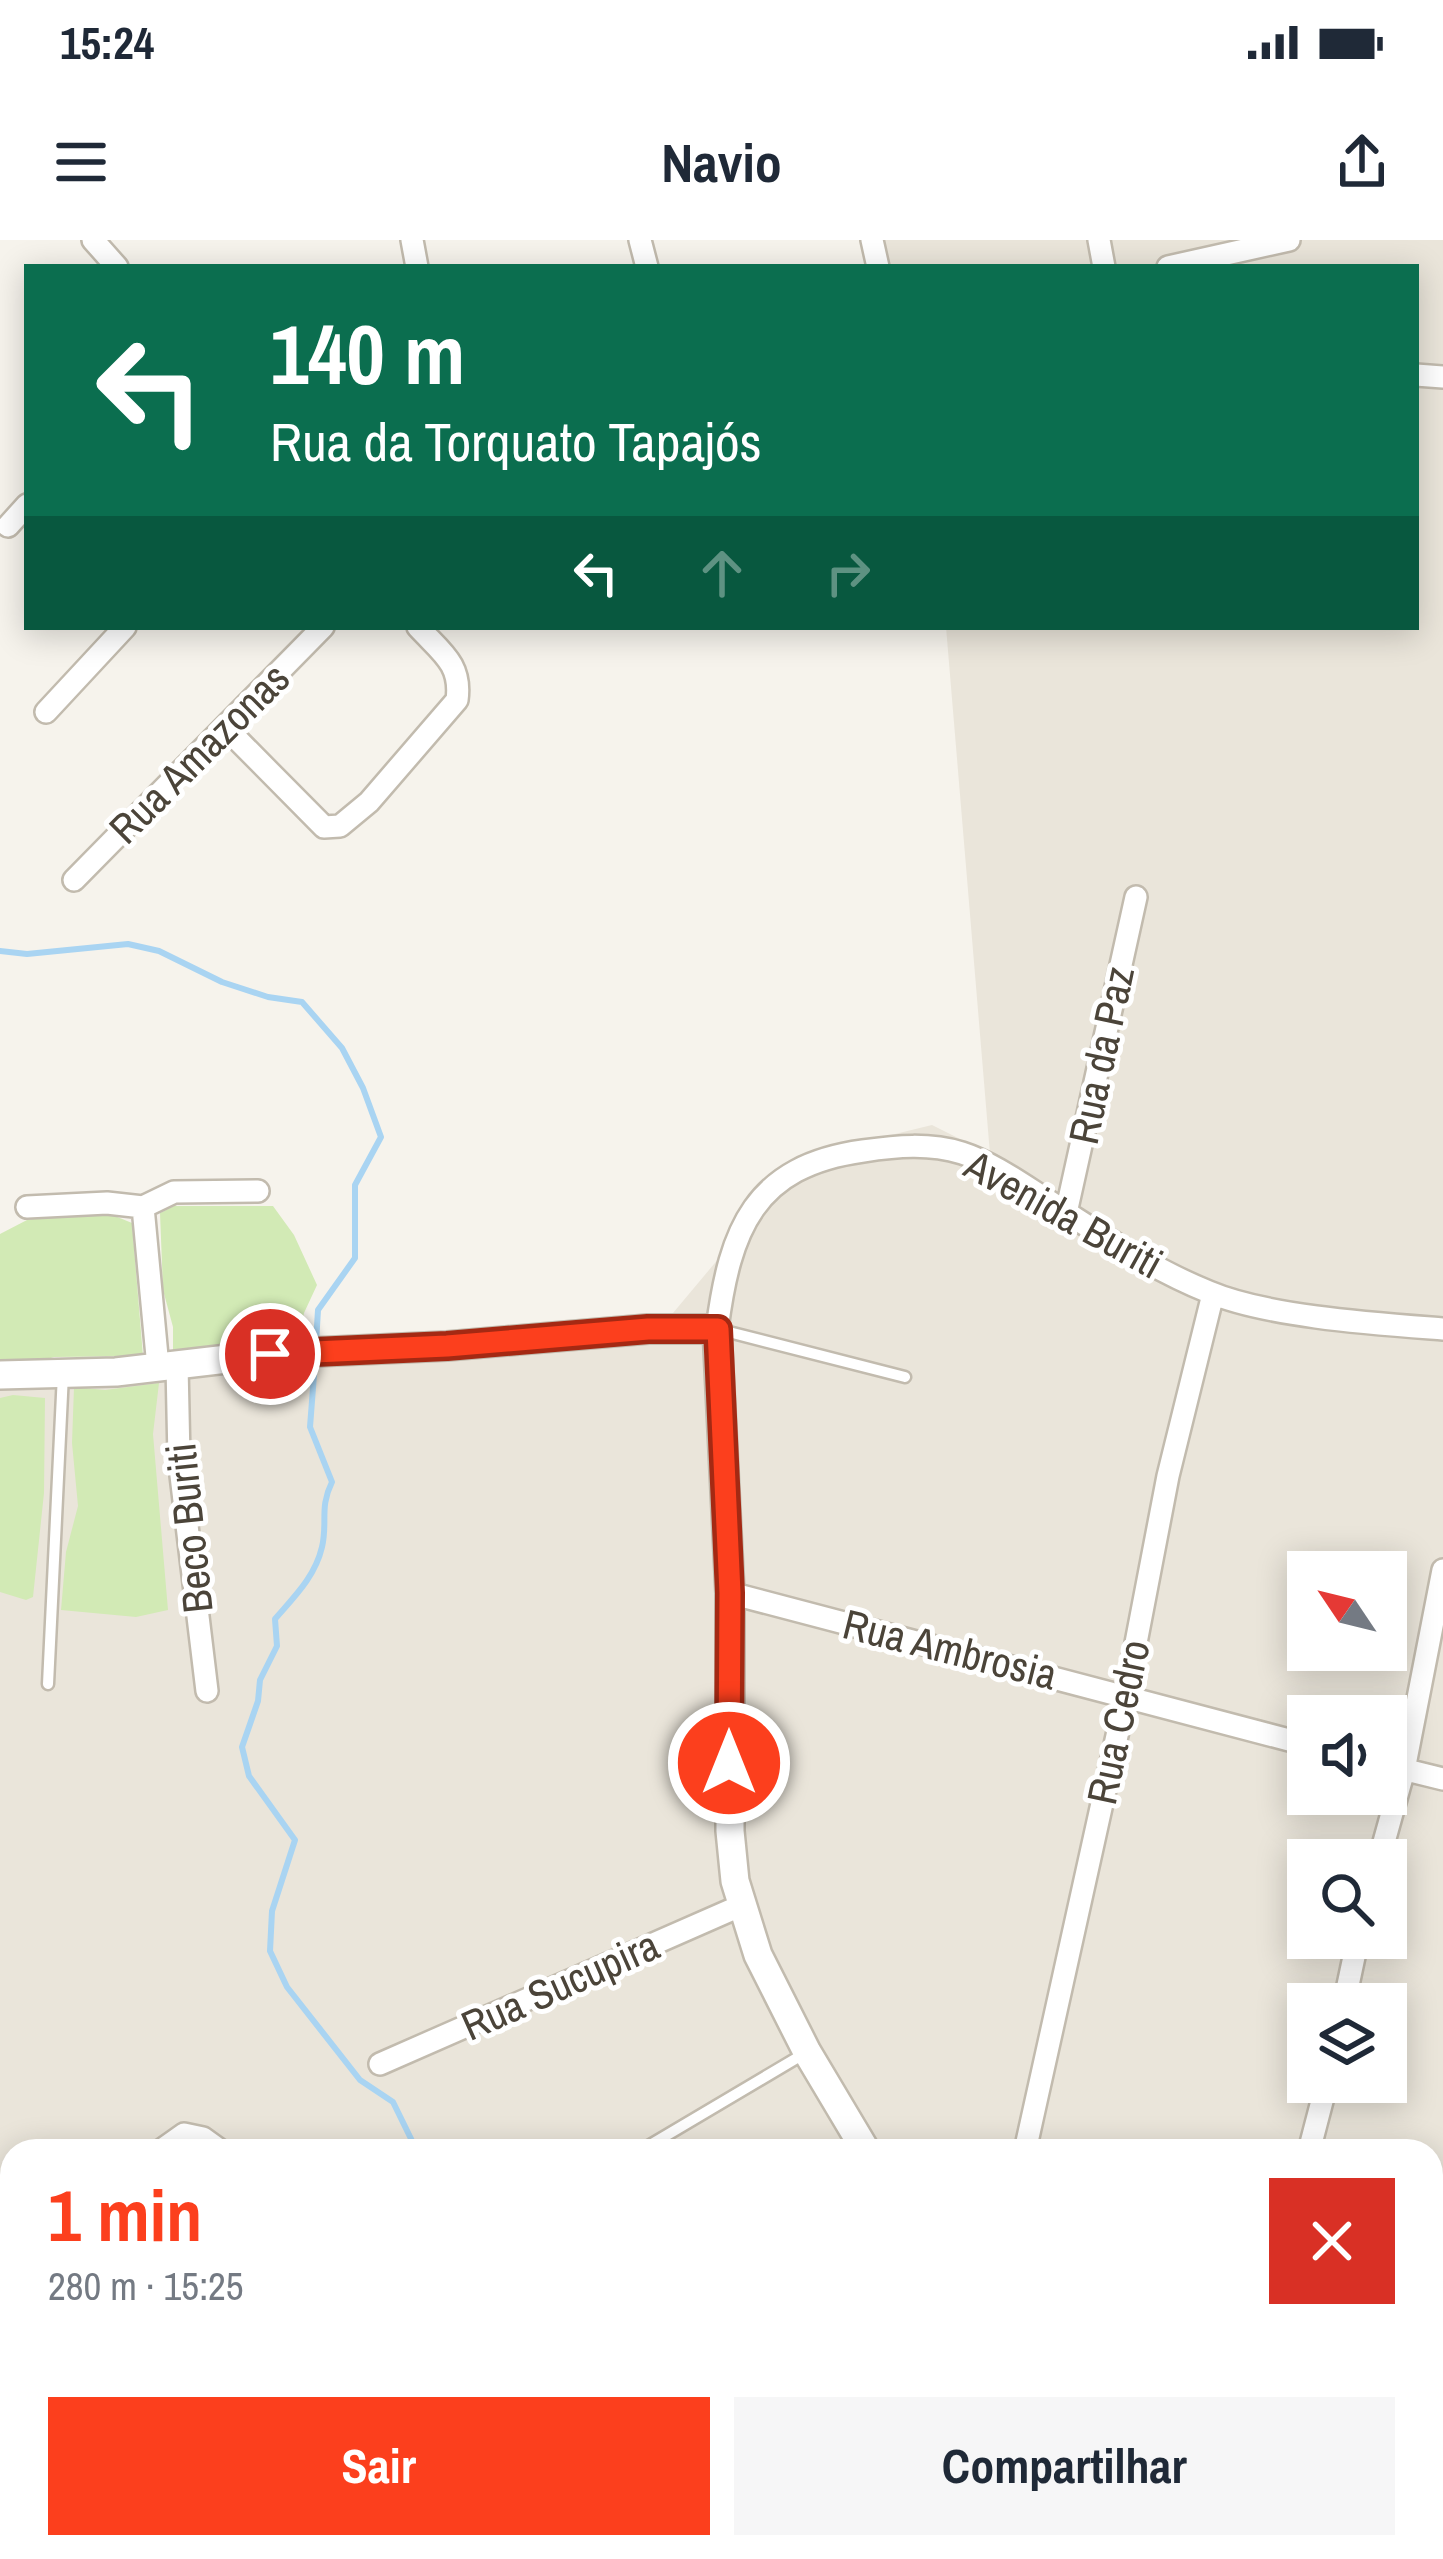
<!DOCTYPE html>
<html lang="pt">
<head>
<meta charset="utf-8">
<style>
	body { margin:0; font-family:"Archivo Narrow",sans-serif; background:#f6f6f7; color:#1f2937; height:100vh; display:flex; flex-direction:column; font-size:45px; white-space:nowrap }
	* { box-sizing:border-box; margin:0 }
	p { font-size:39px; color:#747a83 }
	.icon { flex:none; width:66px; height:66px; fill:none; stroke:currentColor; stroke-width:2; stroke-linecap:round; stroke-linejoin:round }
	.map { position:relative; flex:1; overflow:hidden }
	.drawer { position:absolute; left:0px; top:1899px; width:1443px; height:420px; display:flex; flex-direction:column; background:#fff; border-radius:36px 36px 0 0; box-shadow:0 6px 30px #0003 }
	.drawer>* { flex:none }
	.banner { position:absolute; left:24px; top:24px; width:1395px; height:366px; border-radius:0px; box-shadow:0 6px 30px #0003; background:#0b6e4f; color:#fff; overflow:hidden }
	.needle { width:78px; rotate:305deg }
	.tools { position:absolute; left:1287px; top:1311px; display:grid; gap:24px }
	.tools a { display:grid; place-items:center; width:120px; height:120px; border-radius:0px; background:#fff; box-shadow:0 6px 30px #0003; font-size:60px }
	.pin { position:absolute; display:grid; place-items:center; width:102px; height:102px; color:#fff; margin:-51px; border:6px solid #fff; border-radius:50%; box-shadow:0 3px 12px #0007 }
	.me { position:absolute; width:132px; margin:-66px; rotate:0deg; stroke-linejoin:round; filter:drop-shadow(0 0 9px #0008) }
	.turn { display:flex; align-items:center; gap:42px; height:252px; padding:0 48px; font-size:54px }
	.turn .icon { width:156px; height:156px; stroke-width:2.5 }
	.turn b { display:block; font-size:84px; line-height:102px }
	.lanes { display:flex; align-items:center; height:114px; padding:0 48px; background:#0003; justify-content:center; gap:60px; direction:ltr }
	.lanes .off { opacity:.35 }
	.round { display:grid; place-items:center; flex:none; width:126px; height:126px; border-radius:0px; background:#f6f6f7 }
	.overview { display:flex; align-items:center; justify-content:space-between; height:204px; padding:0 48px }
	h1 { font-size:72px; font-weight:800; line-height:90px; color:#fc3f1d }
	.action { display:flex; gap:24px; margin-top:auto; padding:24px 48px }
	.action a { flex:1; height:138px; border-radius:0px; background:#fc3f1d; color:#fff; font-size:48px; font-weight:800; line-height:138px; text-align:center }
	.action a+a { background:#f6f6f7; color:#1f2937 }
	.status { display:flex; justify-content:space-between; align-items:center; height:84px; padding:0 60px; background:#fff; direction:ltr }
	.status svg { height:33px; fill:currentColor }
	header { display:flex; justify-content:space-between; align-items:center; height:156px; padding:0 48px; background:#fff; font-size:54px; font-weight:800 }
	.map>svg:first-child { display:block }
	.residential { fill:#eae5da; fill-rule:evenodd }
	.green { fill:#d2eab5 }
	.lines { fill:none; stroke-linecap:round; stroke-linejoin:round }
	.stream { stroke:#a9d4f2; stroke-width:6 }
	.service-casing { stroke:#c2bbae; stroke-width:15 }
	.minor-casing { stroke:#c2bbae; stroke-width:26 }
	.tertiary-casing { stroke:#c2bbae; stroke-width:32 }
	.service { stroke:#fff; stroke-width:10 }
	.minor { stroke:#fff; stroke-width:21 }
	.tertiary { stroke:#fff; stroke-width:27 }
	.route-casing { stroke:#a42913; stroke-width:30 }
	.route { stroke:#fc3f1d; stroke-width:21 }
	.labels { text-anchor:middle; stroke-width:10; stroke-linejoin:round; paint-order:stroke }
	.street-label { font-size:42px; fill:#4b4439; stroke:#fff }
</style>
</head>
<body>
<div class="status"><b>15:24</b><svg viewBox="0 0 49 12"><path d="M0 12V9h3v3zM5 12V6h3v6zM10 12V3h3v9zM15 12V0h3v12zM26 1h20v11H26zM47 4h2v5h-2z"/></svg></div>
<header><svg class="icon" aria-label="menu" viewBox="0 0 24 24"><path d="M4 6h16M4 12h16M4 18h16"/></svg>Navio<svg class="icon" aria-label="share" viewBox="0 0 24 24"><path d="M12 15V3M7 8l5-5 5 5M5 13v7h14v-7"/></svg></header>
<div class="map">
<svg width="1443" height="2319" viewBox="0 0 1443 2319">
	<rect width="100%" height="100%" fill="#f6f3ec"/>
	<path class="residential" d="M881 0H1443V2319H0V1147L673 1073 781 944 854 904 932 885 990 914 946 387H1416V27H886ZM1308 1332H1386V1410H1308ZM1308 1476H1386V1554H1308ZM1308 1620H1386V1698H1308ZM1308 1764H1386V1842H1308ZM12 1911H1431V2307H12Z"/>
	<path class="green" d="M174 966H273L294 995 317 1045 304 1073 299 1099 173 1111V1087L163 1050 160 973Z
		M65 973 110 974 132 983 143 1116 54 1117 27 1125 0 1122V994L27 980Z
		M159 1143 153 1194 168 1370 136 1377 61 1370 66 1312 78 1266 72 1203 74 1147 105 1150Z
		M13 1155 45 1158 44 1253 33 1357 26 1360 0 1352V1158Z"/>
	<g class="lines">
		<path class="stream" d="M0 711 27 714 128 704 159 711 222 742 268 757 302 762 342 808 363 848 381 897 355 945V1018L318 1070 316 1103
			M315 1122 310 1187 332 1242C319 1268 328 1282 322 1307 315 1337 294 1357 275 1379L277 1406 260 1440 258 1461 242 1507 249 1536 295 1600 272 1671 270 1711 287 1747 360 1840 393 1862 417 1911
			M766 2307 770 2319"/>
		<g class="service-casing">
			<path id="service" d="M721 1090 905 1137
				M48 1444 63 1134
				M640 1911 807 1812
				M971 2307 986 2319"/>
		</g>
		<g class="minor-casing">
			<path id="minor" d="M93 0 117 27
				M412 0 417 27
				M640 0 647 27
				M872 0 878 27
				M1099 0 1104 27
				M1168 27 1289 0
				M1416 135 1443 137
				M8 286 27 265
				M46 472 125 387
				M225 487 324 587 340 586 369 562 457 460C462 424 441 412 418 387
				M74 640 323 387
				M27 967 107 963 143 967 174 952 258 951
				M143 967 158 1127
				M1066 973 1136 657
				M717 1089C730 989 754 926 863 911 897 906 929 903 962 913 993 923 1023 945 1050 962 1101 995 1152 1029 1209 1052 1268 1077 1378 1084 1443 1089
				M177 1125 179 1219 207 1451
				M730 1353 1308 1505
				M1386 1525 1443 1539
				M1379 1620 1404 1530 1443 1330
				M1344 1764 1358 1698
				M380 1824 740 1666
				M160 1911 184 1894 203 1898 221 1911
				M1025 1911 1126 1455 1168 1236 1213 1054
				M1309 1911 1327 1842
				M0 2040 12 2053
				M0 2245 12 2256
				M61 2307 71 2319
				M507 2307 515 2319
				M263 2319 272 2307"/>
		</g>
		<g class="tertiary-casing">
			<path id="tertiary" d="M0 1135 116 1132 270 1114 447 1106 648 1089H717L730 1353V1591L735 1641 758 1715 807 1812 866 1911
				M1431 2196 1443 2188"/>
		</g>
		<use href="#service" class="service"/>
		<use href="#minor" class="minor"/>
		<use href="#tertiary" class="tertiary"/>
	</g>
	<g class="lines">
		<g class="route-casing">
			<path id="route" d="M270 1114 447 1106 648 1089H718L730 1353 729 1523"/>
		</g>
		<use href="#route" class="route"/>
	</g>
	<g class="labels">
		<g class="street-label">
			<text transform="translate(199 513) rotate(-45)" y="15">Rua Amazonas</text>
			<text transform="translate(1101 815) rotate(-78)" y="15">Rua da Paz</text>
			<text transform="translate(1064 974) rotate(29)" y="15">Avenida Buriti</text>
			<text transform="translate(189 1288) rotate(-96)" y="15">Beco Buriti</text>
			<text transform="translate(950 1409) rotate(14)" y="15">Rua Ambrosia</text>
			<text transform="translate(1118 1482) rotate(-78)" y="15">Rua Cedro</text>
			<text transform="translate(560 1745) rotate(-24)" y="15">Rua Sucupira</text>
		</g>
	</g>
</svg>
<div class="tools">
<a><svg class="needle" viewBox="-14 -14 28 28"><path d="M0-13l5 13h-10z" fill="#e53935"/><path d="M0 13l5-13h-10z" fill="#747a83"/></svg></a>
<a><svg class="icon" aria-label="sound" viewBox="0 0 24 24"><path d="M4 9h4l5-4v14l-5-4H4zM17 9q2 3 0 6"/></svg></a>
<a><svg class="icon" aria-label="search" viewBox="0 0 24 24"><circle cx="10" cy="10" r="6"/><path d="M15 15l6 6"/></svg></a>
<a><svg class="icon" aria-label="layers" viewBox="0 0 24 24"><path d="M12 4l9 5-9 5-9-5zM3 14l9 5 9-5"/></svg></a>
</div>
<div class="pin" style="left:270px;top:1114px;background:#d93025"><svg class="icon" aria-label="arrive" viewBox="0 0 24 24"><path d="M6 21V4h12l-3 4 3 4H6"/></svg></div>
<svg class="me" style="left:729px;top:1523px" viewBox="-20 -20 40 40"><circle r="17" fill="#fc3f1d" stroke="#fff" stroke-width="3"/><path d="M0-11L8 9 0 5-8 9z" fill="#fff"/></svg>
<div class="banner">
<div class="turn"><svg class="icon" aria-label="left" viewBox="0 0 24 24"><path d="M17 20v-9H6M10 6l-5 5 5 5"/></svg><div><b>140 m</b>Rua da Torquato Tapajós</div></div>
<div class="lanes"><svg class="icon" aria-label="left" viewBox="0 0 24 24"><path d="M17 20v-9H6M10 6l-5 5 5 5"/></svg><svg class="icon off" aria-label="ahead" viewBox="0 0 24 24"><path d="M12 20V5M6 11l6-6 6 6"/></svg><svg class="icon off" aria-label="right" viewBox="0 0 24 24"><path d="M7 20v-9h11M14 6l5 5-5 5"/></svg></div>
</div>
<section class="drawer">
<div class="overview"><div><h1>1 min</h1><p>280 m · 15:25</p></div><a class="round" style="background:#d93025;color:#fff"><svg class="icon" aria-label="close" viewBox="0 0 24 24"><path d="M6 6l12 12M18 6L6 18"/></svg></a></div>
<div class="action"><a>Sair</a><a>Compartilhar</a></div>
</section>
</div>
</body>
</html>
